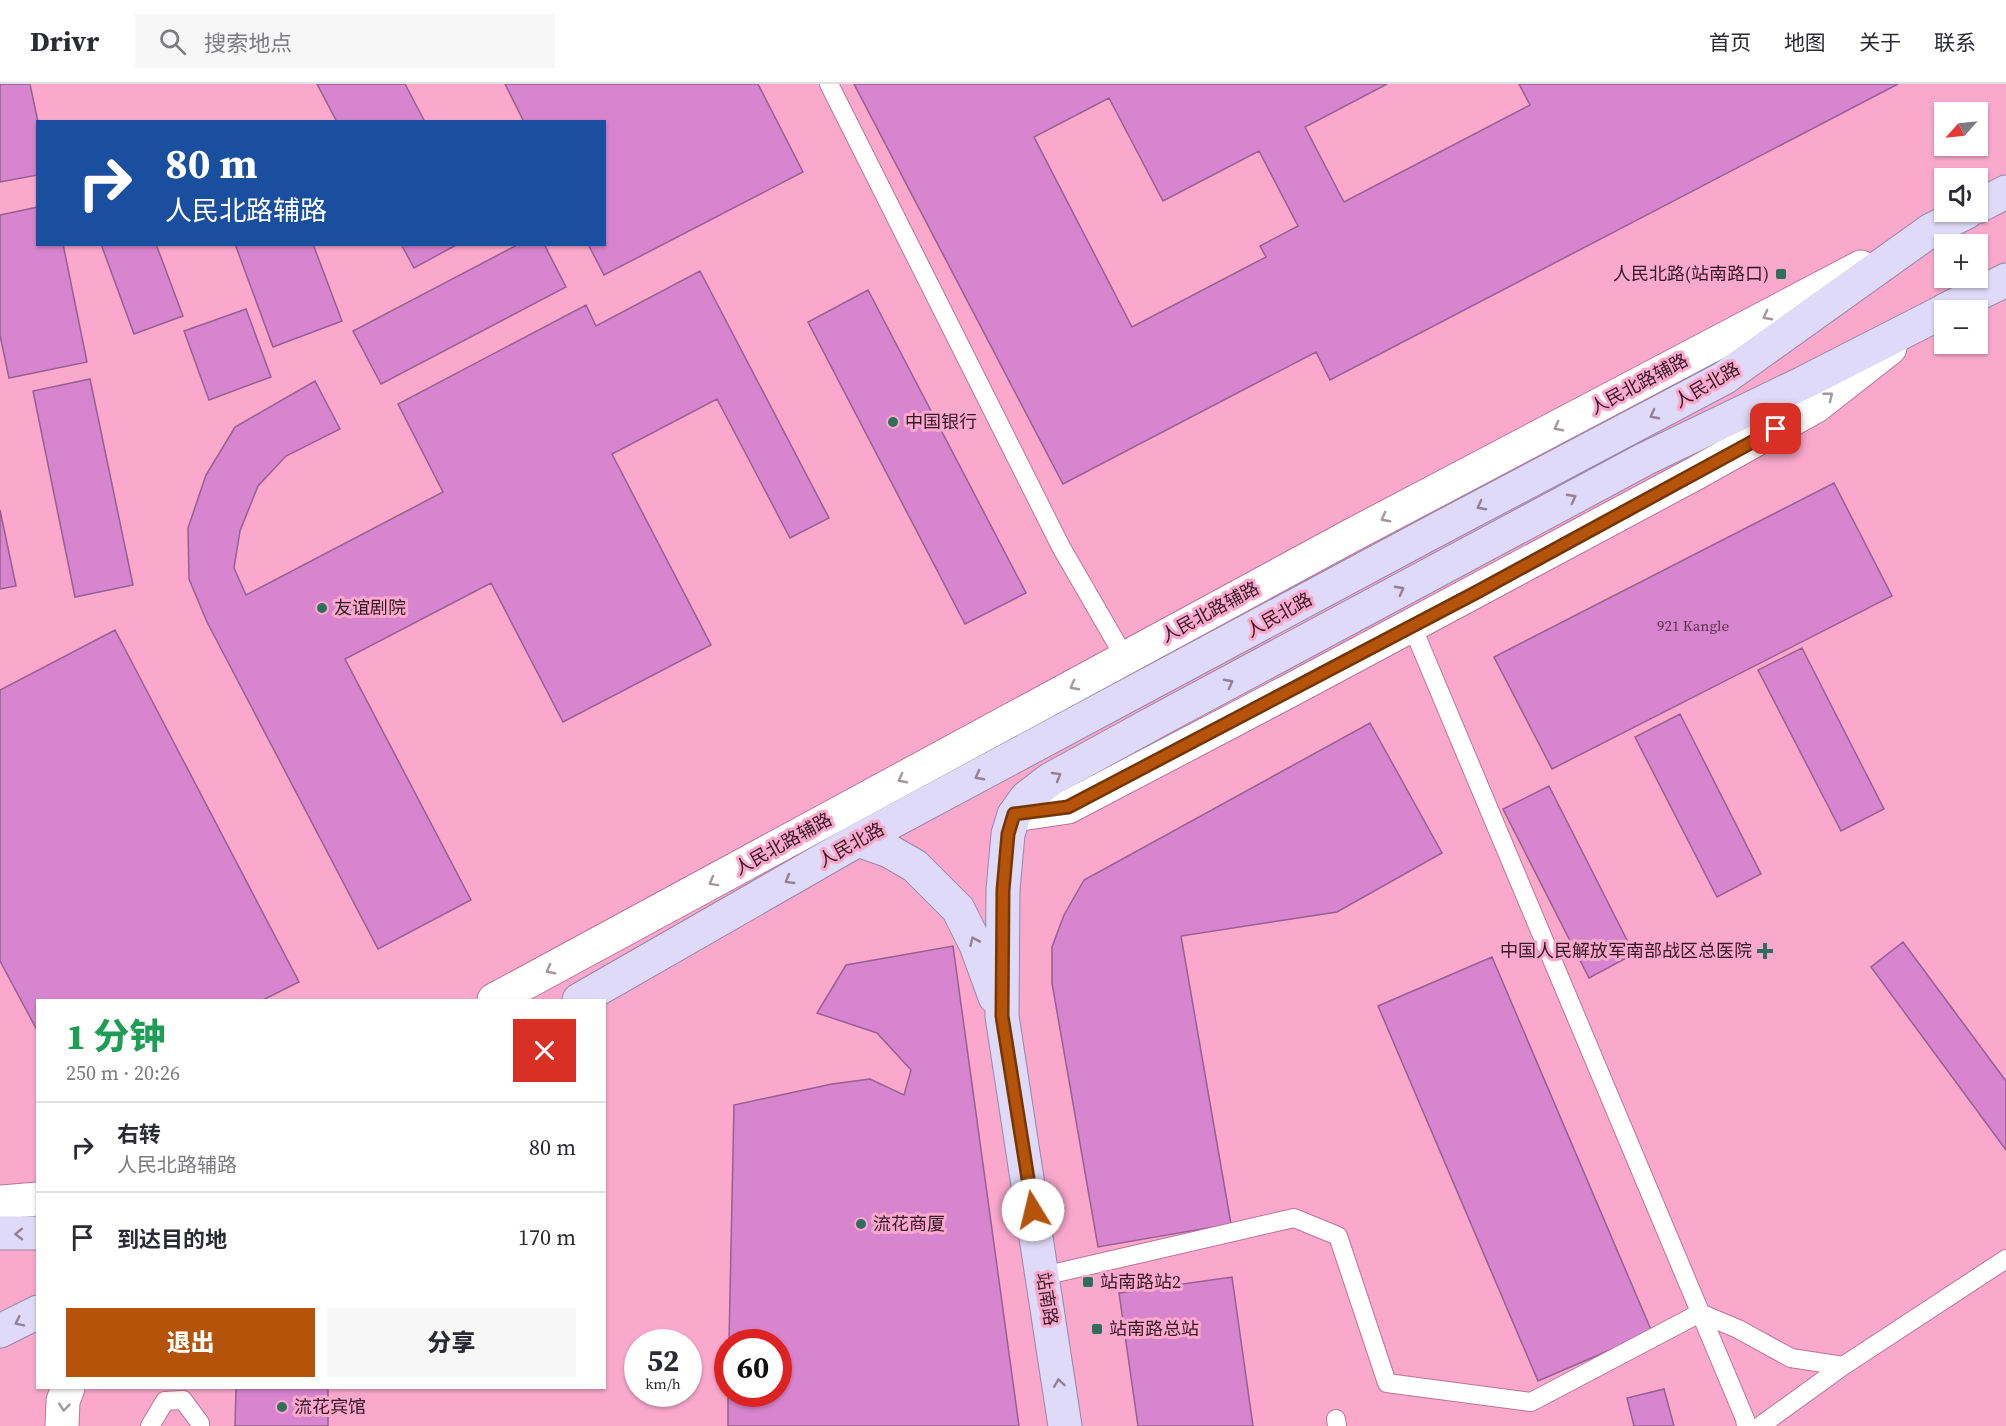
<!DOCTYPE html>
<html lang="zh">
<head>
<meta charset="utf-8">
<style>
	body { margin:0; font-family:"Source Serif 4","Noto Sans SC",serif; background:#f7f7f7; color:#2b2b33; height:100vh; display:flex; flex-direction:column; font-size:22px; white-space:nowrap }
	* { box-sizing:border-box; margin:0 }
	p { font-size:20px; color:#7c7c81 }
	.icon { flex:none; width:33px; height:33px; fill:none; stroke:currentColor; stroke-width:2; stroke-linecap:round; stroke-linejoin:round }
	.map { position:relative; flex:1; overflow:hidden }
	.sheet { position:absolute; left:36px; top:915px; width:570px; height:390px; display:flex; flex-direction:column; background:#fff; border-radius:0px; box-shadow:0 2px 4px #0004 }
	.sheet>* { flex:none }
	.banner { position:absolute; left:36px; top:36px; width:570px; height:126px; border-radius:0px; box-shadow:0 2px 4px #0004; background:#1a4fa0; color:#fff; overflow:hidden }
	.needle { width:39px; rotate:243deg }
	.fabs { position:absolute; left:1934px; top:18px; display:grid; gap:12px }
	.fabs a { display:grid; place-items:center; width:54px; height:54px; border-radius:0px; background:#fff; box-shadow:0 2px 4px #0004; font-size:30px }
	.speed { position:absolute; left:624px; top:1245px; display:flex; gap:12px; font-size:30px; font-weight:700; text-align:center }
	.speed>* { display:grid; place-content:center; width:78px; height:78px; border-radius:50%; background:#fff; box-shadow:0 2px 4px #0004; line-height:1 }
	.speed small { font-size:15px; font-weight:400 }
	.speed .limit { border:9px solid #d22; background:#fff; color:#111 }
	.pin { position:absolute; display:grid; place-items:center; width:51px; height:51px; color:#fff; margin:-26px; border-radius:12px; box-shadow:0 3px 9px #0006 }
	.me { position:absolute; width:66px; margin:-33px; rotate:351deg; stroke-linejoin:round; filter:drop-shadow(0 0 4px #0008) }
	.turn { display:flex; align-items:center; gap:21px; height:126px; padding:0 30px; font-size:27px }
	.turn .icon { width:78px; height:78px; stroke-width:2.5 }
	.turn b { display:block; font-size:42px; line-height:51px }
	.round { display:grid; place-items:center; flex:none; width:63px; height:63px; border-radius:0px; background:#f7f7f7 }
	.head { display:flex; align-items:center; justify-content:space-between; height:102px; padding:0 30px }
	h1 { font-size:36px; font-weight:800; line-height:45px; color:#1e9e55 }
	.cta { display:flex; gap:12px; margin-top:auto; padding:12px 30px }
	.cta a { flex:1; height:69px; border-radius:0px; background:#b45309; color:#fff; font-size:24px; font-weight:800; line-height:69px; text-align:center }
	.cta a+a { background:#f7f7f7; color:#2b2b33 }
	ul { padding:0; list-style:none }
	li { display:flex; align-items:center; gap:18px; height:90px; padding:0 30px; border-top:2px solid #e1e1e2 }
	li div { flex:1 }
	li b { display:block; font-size:22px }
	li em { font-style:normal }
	header { display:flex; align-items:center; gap:36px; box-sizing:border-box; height:84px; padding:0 30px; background:#fff; border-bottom:2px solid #e1e1e2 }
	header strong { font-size:28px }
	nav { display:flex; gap:33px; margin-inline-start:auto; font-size:21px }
	.search { width:420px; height:54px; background:#f7f7f7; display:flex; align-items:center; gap:15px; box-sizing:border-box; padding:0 21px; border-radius:0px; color:#7c7c81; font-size:22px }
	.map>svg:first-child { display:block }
	.building { fill:#d785ce; stroke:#995e92; stroke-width:1.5; fill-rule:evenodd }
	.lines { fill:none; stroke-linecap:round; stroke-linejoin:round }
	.lane-casing { stroke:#be7396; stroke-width:20 }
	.street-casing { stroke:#be7396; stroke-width:35 }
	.secondary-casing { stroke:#be7396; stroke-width:35 }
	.primary-casing { stroke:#9586aa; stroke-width:35 }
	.lane { stroke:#fff; stroke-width:18 }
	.street { stroke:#fff; stroke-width:33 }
	.secondary { stroke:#fff; stroke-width:33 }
	.primary { stroke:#dfdaf7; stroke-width:33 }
	.oneway { stroke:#a4979d }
	.oneway2 { stroke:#928298 }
	.route-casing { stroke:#753606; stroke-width:15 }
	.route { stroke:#b45309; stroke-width:10 }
	.poi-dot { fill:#2f6e5c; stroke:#faa9cd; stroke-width:2 }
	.labels { text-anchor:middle; stroke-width:6; stroke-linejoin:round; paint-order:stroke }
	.number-label { font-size:15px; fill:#5e324f }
	.poi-label { font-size:18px; fill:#351725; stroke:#faa9cd; text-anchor:start }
	.street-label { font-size:18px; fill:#351725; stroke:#faa9cd }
</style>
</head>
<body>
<header>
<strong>Drivr</strong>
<div class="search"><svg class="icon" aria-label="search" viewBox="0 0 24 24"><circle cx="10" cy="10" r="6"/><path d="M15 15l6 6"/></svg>搜索地点</div>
<nav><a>首页</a><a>地图</a><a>关于</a><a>联系</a></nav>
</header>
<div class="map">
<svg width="2006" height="1342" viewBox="0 0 2006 1342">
	<rect width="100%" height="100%" fill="#faa9cd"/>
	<path class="building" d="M0 0H30L38 38V91L0 98Z
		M317 0H405L425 38H337Z
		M505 0H758L803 88 604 191 588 160H604V38H524Z
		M854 0H1387L1305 43 1344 118 1530 21 1519 0H1898L1330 296 1316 268 1063 400ZM1109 14 1163 117 1259 67 1298 142 1260 162 1266 173 1132 243 1034 53Z
		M38 123V160H63L87 278 9 294 0 251V131Z
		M101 160H156L183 232 134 250Z
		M235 160H313L342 237 273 263Z
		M401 160H458L414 184Z
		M519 160H544L566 203 381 300 353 247Z
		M700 187 829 434 790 454 717 315 612 370 711 561 563 638 491 499 345 575 471 816 378 865 207 538 189 495 188 444 206 391 235 343 315 297 340 345 286 372 258 402 240 447 234 484 246 511 443 408 398 320 586 221 596 242Z
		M868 206 1026 509 965 540 808 238Z
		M246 225 271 293 209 316 184 247Z
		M90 295 133 501 75 513 33 307Z
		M1834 399 1892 512 1552 685 1494 573Z
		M0 426 16 502 0 505Z
		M115 546 299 898 263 916H38V948L0 877V606Z
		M1802 564 1884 725 1841 747 1758 586Z
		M1680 630 1761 790 1717 813 1635 653Z
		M1370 639 1442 769 1337 828 1181 852 1231 1140 1098 1163 1052 899V863L1064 831 1084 796Z
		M1549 702 1634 870 1589 894 1503 725Z
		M1903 858 2006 997V1066L1871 883Z
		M953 862 1019 1342H728V1310H778V1258H729L734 1021 832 1000 870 995 904 1011 911 986 877 949 817 929 846 881Z
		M1492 873 1652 1248 1538 1297 1378 922Z
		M1232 1193 1253 1342H1138L1119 1209Z
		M236 1304H328V1342H235Z
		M1664 1305 1674 1342H1634L1627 1314Z"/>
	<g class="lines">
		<g class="lane-casing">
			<path id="lane" d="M829 0 1061 463 1125 574
				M1412 542 1745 1335 1746 1342
				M1043 1192 1294 1134 1338 1152 1387 1299 1531 1318 1700 1229 1738 1245 1791 1274 1843 1282
				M1336 1335 1337 1342
				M150 1342 165 1317 183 1316 200 1339V1342
				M1760 1342 1843 1282 2006 1175"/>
		</g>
		<g class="street-casing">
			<path id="street" d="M1014 731 1068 723 1289 607 1696 389 1816 322 1890 264
				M494 916 1354 450 1861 183
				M0 1118 38 1115"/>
		</g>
		<g class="secondary-casing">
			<path id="secondary" d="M62 1342 63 1317 68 1304"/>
		</g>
		<g class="primary-casing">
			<path id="primary" d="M1977 123 2006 108
				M1945 226 2006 196
				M858 756 889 767 915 782 958 825 976 861 995 913
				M579 916 858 756 1427 451 1724 294 1931 146 1967 128
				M0 1149H38
				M0 1247 38 1228
				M1065 1342 1002 932 1003 806 1008 750 1014 731 1026 714 1051 695 1155 638 1645 375 1803 299 1944 227"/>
		</g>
		<use href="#lane" class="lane"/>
		<use href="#street" class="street"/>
		<use href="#secondary" class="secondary"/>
		<use href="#primary" class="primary"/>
	</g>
	<defs><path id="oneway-chevron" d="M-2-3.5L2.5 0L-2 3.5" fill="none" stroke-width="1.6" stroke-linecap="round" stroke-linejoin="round" transform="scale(1.5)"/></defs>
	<g class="oneway">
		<use href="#oneway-chevron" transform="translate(1767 232) rotate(152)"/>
		<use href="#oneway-chevron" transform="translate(1829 312) rotate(-38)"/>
		<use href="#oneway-chevron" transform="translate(1558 343) rotate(152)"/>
		<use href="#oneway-chevron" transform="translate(1385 434) rotate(152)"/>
		<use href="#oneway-chevron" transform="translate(1074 602) rotate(152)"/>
		<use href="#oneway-chevron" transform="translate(902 695) rotate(152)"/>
		<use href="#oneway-chevron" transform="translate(713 798) rotate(151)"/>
		<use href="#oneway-chevron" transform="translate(550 886) rotate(152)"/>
		<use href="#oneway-chevron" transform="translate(64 1323) rotate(96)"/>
	</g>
	<g class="oneway2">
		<use href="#oneway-chevron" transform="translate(1654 331) rotate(152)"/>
		<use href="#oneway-chevron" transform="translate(1572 414) rotate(-28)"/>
		<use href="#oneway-chevron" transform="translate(1481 422) rotate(152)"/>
		<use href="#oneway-chevron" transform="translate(1400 506) rotate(-28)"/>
		<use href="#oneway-chevron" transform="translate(1229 599) rotate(-28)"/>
		<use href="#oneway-chevron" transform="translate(979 692) rotate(152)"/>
		<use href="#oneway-chevron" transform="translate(1057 692) rotate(-30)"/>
		<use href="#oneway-chevron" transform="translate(789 796) rotate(150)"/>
		<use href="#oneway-chevron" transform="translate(974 857) rotate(-114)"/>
		<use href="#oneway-chevron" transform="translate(19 1150) rotate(179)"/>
		<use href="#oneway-chevron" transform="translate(19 1238) rotate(154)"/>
		<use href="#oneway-chevron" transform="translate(1059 1299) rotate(-98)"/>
	</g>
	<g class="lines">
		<g class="route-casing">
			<path id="route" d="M1033 1126 1002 932 1003 806 1008 750 1014 730 1068 723 1477 508 1776 345"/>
		</g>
		<use href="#route" class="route"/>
	</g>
	<g class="poi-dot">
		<rect x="1775" y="184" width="12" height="12" rx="3"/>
		<circle cx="893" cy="338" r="6"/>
		<circle cx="322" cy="524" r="6"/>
		<path d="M1762 858h6v6h6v6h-6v6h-6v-6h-6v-6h6z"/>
		<circle cx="861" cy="1140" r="6"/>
		<rect x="1082" y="1192" width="12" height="12" rx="3"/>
		<rect x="1091" y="1239" width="12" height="12" rx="3"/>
		<circle cx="282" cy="1323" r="6"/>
	</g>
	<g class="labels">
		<g class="number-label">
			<text x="1693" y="547">921 Kangle</text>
		</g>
		<g class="poi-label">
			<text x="1769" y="196" text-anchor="end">人民北路(站南路口)</text>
			<text x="905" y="344">中国银行</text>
			<text x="334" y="530">友谊剧院</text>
			<text x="1752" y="873" text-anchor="end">中国人民解放军南部战区总医院</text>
			<text x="873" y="1146">流花商厦</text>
			<text x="1100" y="1204">站南路站2</text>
			<text x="1109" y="1251">站南路总站</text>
			<text x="294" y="1329">流花宾馆</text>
		</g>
		<g class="street-label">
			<text transform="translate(1639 300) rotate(-28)" y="6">人民北路辅路</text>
			<text transform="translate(1707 301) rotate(-30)" y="6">人民北路</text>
			<text transform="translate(1210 528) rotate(-28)" y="6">人民北路辅路</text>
			<text transform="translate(1279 531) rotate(-29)" y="6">人民北路</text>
			<text transform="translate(783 760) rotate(-29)" y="6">人民北路辅路</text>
			<text transform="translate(851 761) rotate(-29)" y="6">人民北路</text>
			<text transform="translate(1047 1215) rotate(81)" y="6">站南路</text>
		</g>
	</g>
</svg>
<div class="fabs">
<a><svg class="needle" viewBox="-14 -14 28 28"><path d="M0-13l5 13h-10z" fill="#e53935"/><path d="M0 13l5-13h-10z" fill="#7c7c81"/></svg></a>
<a><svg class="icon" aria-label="sound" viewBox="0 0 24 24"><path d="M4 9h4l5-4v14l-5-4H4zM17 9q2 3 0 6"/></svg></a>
<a>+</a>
<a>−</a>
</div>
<div class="speed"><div>52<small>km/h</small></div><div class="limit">60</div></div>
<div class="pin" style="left:1776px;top:345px;background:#d93025"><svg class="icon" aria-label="arrive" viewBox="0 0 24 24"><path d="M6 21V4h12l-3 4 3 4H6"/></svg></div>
<svg class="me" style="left:1033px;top:1126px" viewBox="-20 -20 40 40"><circle r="19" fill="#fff"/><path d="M0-13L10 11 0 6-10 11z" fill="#b45309"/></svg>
<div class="banner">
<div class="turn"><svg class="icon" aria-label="right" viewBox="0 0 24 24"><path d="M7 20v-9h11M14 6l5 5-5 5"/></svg><div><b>80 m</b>人民北路辅路</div></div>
</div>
<section class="sheet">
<div class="head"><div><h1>1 分钟</h1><p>250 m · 20:26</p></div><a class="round" style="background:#d93025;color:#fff"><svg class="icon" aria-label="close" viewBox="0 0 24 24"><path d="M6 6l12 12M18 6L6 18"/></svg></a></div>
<ul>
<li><svg class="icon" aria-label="right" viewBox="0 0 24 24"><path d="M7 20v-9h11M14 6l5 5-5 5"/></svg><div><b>右转</b><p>人民北路辅路</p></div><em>80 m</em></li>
<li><svg class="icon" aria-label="arrive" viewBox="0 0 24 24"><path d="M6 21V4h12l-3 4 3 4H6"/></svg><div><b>到达目的地</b></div><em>170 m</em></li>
</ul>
<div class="cta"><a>退出</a><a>分享</a></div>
</section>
</div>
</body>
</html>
